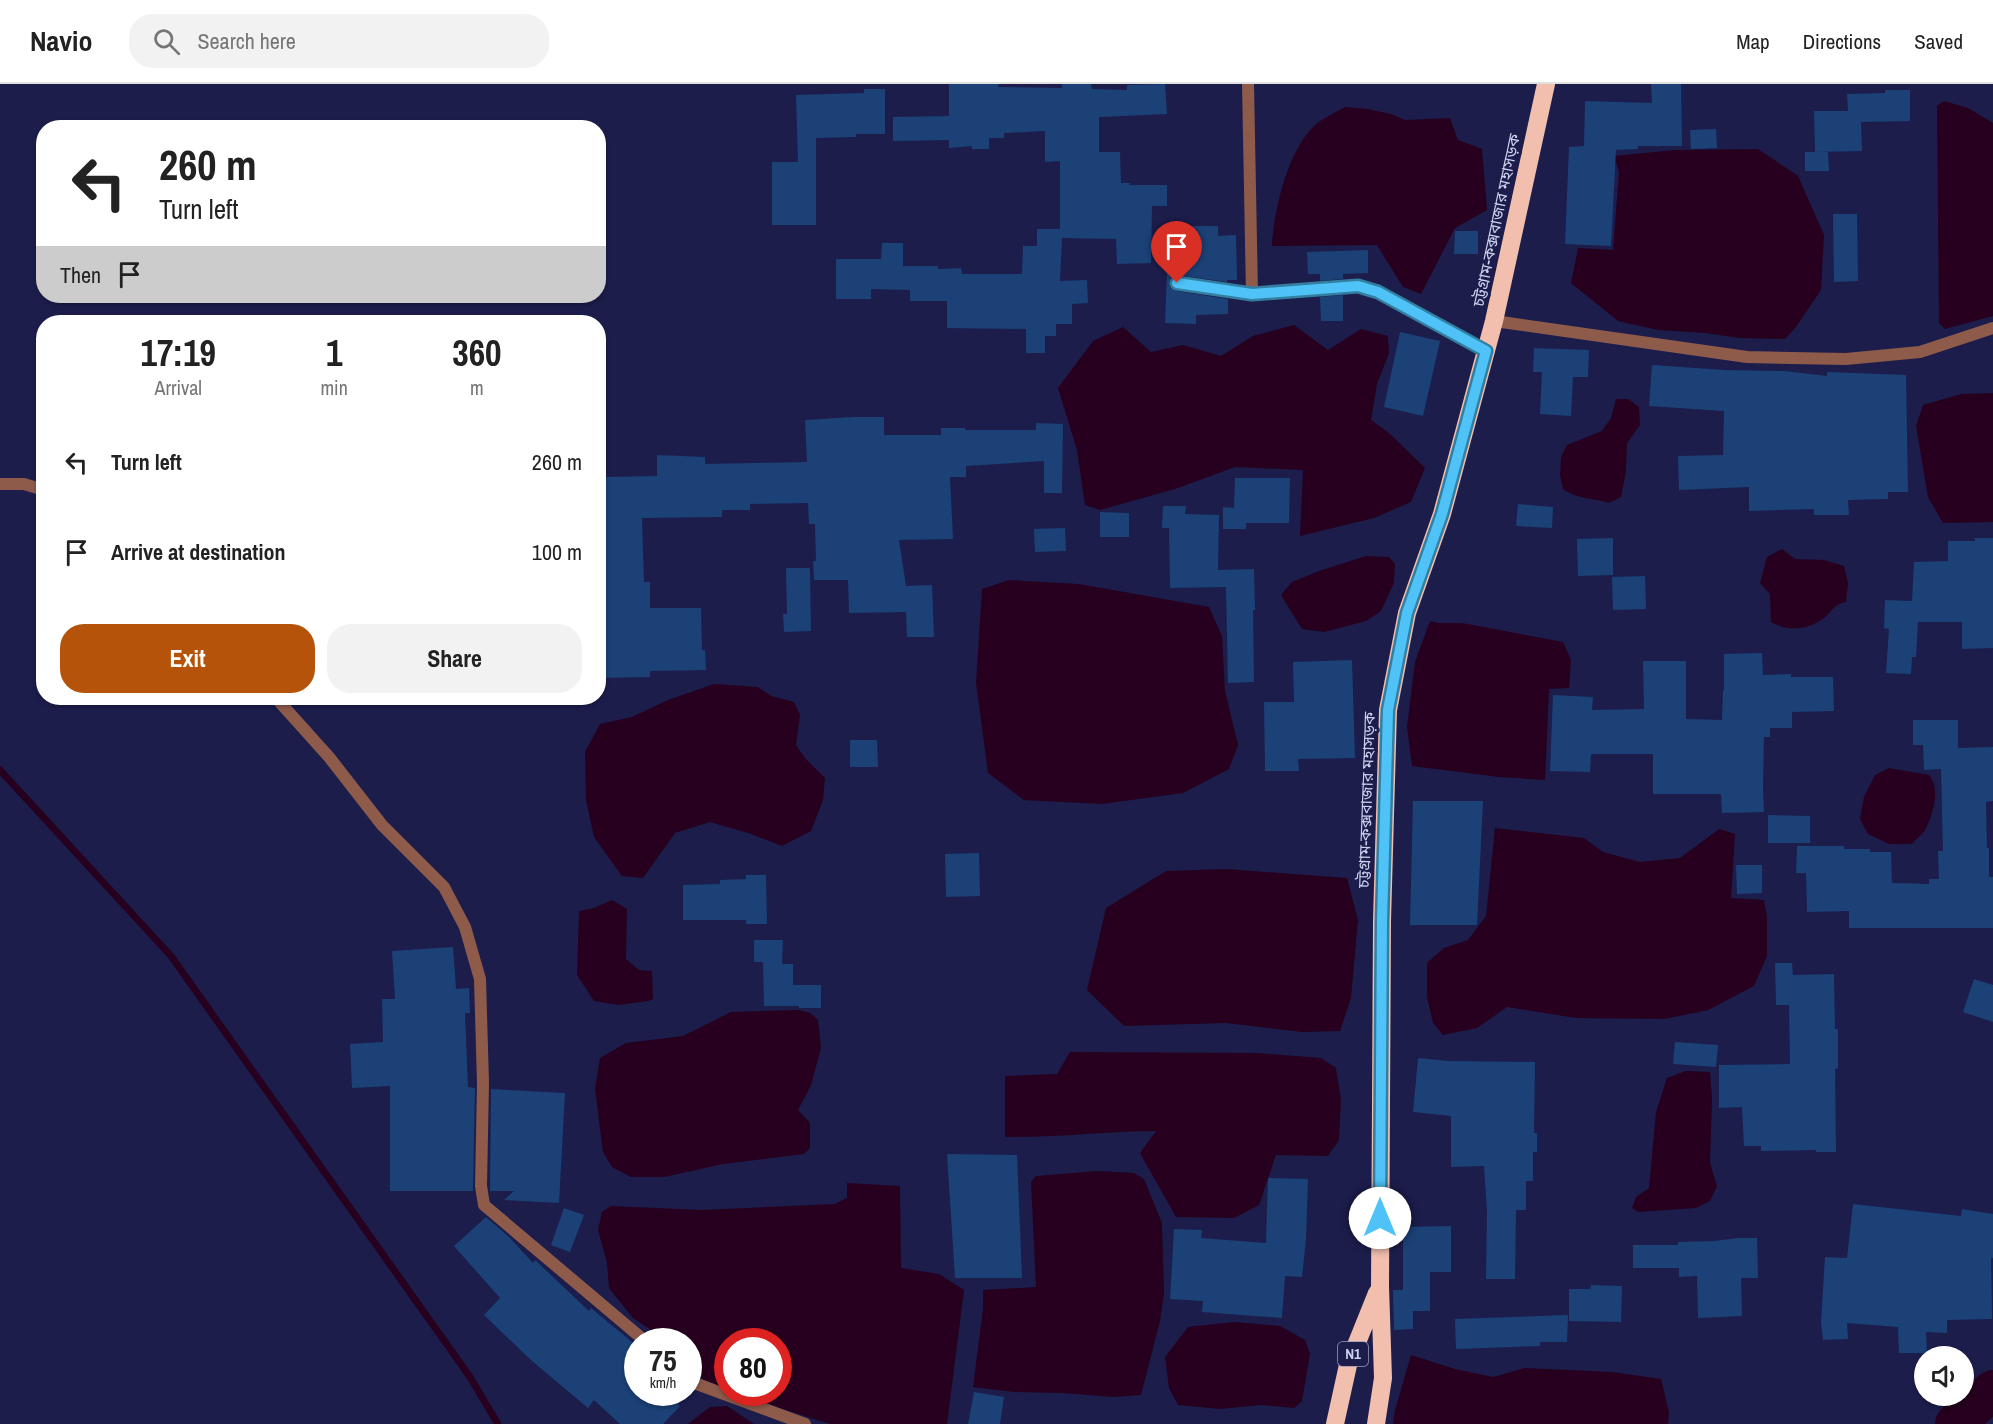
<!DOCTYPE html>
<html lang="en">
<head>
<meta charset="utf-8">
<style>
	body { margin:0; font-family:"Archivo Narrow","Noto Sans Bengali",sans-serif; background:#f2f2f2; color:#222; height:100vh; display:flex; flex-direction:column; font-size:22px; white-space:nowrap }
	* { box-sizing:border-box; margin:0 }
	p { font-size:20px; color:#767676 }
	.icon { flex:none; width:33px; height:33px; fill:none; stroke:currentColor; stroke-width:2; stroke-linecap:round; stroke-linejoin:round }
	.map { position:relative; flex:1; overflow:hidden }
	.side { position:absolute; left:36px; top:231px; width:570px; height:390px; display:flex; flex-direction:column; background:#fff; border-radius:24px; box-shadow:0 2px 4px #0004 }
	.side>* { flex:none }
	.banner { position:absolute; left:36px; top:36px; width:570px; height:183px; border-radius:24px; box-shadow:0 2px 4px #0004; background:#fff; color:#222; overflow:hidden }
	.fabs { position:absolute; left:1914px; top:1262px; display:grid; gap:12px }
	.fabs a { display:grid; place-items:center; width:60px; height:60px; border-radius:50%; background:#fff; box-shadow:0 2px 4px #0004; font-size:30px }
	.speed { position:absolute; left:624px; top:1244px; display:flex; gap:12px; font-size:30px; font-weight:700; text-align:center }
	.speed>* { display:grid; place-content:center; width:78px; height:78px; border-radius:50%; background:#fff; box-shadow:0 2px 4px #0004; line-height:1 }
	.speed small { font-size:15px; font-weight:400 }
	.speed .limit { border:9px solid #d22; background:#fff; color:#111 }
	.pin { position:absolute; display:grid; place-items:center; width:51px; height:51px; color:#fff; margin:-62px -26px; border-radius:50% 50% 50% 0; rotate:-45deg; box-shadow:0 0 6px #0007 }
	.pin .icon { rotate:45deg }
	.me { position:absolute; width:66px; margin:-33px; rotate:0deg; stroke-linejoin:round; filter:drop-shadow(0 0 4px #0008) }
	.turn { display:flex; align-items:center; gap:21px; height:126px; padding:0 24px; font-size:27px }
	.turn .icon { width:78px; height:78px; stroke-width:2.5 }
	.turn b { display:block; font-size:42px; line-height:51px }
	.then { display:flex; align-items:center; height:57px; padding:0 24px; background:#0003; gap:12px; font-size:22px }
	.eta { display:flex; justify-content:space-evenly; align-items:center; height:102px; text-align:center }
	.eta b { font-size:36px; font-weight:700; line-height:42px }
	.button { display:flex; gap:12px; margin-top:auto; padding:12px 24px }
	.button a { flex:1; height:69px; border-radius:24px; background:#b45309; color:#fff; font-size:24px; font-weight:700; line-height:69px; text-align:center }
	.button a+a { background:#f2f2f2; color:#222 }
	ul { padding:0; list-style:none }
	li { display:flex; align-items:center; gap:18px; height:90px; padding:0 24px }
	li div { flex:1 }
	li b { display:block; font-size:22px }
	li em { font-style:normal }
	header { display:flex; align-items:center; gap:36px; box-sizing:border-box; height:84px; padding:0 30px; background:#fff; border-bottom:2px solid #e0e0e0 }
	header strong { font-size:28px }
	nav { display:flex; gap:33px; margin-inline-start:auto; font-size:21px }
	.search { width:420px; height:54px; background:#f2f2f2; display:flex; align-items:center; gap:15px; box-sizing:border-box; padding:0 21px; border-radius:24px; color:#767676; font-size:22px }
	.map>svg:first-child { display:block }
	.water { fill:#26001e }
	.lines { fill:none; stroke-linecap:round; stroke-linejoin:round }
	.stream { stroke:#26001e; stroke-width:7 }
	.river { stroke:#26001e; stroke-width:40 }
	.building { fill:#1b4177 }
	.street { stroke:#8e5b4b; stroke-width:12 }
	.highway { stroke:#f2beae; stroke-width:18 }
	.route-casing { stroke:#337fa1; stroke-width:15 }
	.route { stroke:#4fc3f7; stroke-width:10 }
	.labels { text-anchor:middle; stroke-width:6; stroke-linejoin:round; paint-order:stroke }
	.shield { fill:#1c1d4b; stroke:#989cbe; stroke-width:1.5 }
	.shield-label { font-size:15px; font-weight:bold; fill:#cdd2f0 }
	.street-label { font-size:16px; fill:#cdd2f0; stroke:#1c1d4b }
</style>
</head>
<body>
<header>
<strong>Navio</strong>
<div class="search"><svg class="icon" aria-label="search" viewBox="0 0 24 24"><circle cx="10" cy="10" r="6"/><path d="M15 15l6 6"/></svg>Search here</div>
<nav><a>Map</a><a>Directions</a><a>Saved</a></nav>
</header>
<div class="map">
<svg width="1993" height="1340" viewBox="0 0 1993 1340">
	<rect width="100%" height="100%" fill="#1c1d4b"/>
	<path class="water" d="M1944 17 1968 24 1993 39V232L1945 245 1939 239 1937 22Z
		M1345 23 1367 25 1391 30 1405 36 1450 34 1458 56 1482 65 1487 126 1455 144 1421 210 1403 203 1377 161 1272 162C1274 125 1287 70 1313 43 1321 35 1335 29 1345 23Z
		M1758 65 1798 92 1824 151 1821 206 1796 243 1785 255 1740 254 1705 249 1658 246 1618 237 1571 199 1578 164 1613 166 1619 88 1614 72 1675 66Z
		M1294 241 1328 266 1361 245 1388 252 1389 269 1377 300 1371 336 1389 349 1425 384 1411 418 1374 434 1300 452 1303 386 1235 383 1178 404 1100 426 1085 421 1077 366 1058 304 1093 257 1123 243 1151 268 1183 261 1221 272 1253 252Z
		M1993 309V438L1943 439 1928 413 1916 342 1923 321 1961 310Z
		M1616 315H1628L1639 323 1640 341 1627 359 1626 387 1621 413 1609 419C1593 414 1576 415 1563 405L1560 391 1561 373 1567 361 1602 347 1611 334Z
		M1782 465 1795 475 1824 476 1844 482 1848 499 1846 518C1832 521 1834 526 1824 534 1808 546 1788 548 1771 538L1770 510 1760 499 1767 473Z
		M1366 472 1389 473 1395 480 1394 499 1381 527 1366 537 1324 548 1302 545 1281 511 1292 498 1319 487Z
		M1009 496 1079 500 1209 523 1222 552 1225 607 1238 661 1229 685 1183 709 1102 720 1024 716 988 689 976 599 982 505Z
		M1430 537 1438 539H1462L1563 558 1571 576 1569 604 1549 605 1545 696 1499 693 1412 682 1407 643 1415 578Z
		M714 600 758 603 771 612 794 618 800 631 796 661 805 674 825 694 823 716 811 747 782 762 748 749 710 738 675 749 643 794 622 792 594 753 586 716 585 668 600 640 632 633 668 616Z
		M1889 684 1929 691C1941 705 1933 731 1925 746 1922 751 1916 755 1912 760H1889L1868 750 1860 735 1864 713 1875 691Z
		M1495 744 1584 754 1603 768 1640 778 1680 774 1719 745 1735 750 1731 814 1764 816 1767 833V872L1754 902 1708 926 1664 935 1576 934 1507 923 1477 944 1443 951 1433 939 1427 913V879L1444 864 1468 856 1486 832Z
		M1226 785 1347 794 1358 836 1351 914 1340 947 1302 948 1226 939 1124 942 1087 906 1106 824 1166 787Z
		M612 816 627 825 626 875 639 886 652 887 653 915 648 917 618 921 594 917 577 891 579 827 594 824Z
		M799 926 810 929 818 936 821 964 811 1001 798 1026 810 1039V1064L804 1070 723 1080 664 1093H631L612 1083 603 1068 595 1005 600 974 626 959 683 952 731 928Z
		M1070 968 1257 969 1321 974 1336 984 1341 1016 1339 1056 1328 1072 1276 1071 1259 1121 1234 1134 1176 1133 1140 1069 1156 1047C1105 1047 1056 1054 1005 1053V992L1057 990Z
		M1686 987 1710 988 1712 1015 1710 1079 1717 1102 1710 1117 1696 1124 1638 1128 1632 1124 1636 1113 1649 1104 1656 1028 1667 994Z
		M1098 1087 1134 1089 1144 1095 1162 1139 1164 1209 1160 1237 1141 1311 1113 1313 1062 1309 1014 1308 973 1303 983 1225V1206L1036 1203 1031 1098 1036 1092Z
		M847 1099 900 1102 901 1184 939 1190 964 1206 947 1340H830L780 1324 736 1308H778V1257H728L727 1305 702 1295 689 1277 688 1257H668L633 1234 609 1204 607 1179 598 1146 602 1128 611 1122 702 1126 835 1120 847 1114Z
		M1234 1238 1280 1242 1305 1256 1310 1270 1302 1317 1294 1324 1261 1321 1220 1325 1178 1321 1169 1304 1165 1273 1188 1243Z
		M1411 1271 1455 1285 1493 1293 1525 1284 1612 1288 1661 1295 1669 1328 1668 1340H1393L1395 1326Z
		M727 1322 754 1340H688L710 1323Z"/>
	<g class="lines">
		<path class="stream" d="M0 686 171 872 470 1293 498 1340"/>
		<path class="river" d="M1955 1340 1993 1306"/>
	</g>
	<path class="building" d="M949 0H999L998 3 1062 4V0H1091L1092 5 1127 6V1L1165 0 1167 30 1099 33V68H1120L1121 99H1130L1129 101H1167V122H1152L1151 179 1117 180 1116 155 1062 154 1060 197 1087 196 1088 219 1072 220V240H1056V252H1045V269H1026V245L947 244V217H910V206L871 205V215H836V175H881L882 159H903V182H938V185L961 184 962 190H1022L1023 162H1037V145H1060V77L1045 78V47L1004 49V54H989V65H972V62L949 64V56L893 57V33L949 32Z
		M1651 0H1681L1682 62H1638V65L1616 66 1611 162 1565 160 1569 63 1584 62 1585 17 1652 19Z
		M864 5H885V50H856V53L816 54V141H772V78H798L796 11 864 9Z
		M1885 6H1910V37L1861 38 1862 67 1815 68 1814 27H1848L1847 10 1885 9Z
		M1716 45 1717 64 1691 65 1690 46Z
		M1805 68H1828L1829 87H1805Z
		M1833 130H1857L1858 197 1834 198Z
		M1191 142H1218V152L1236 151 1237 196H1227V198L1178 191 1170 194V203L1176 207 1228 215V230L1196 231V240L1165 239 1168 166H1191Z
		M1455 147H1478V170H1454Z
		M1368 166V189L1343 190V195L1320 197V190H1308L1307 168Z
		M1343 211V237H1321L1320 213Z
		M1400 248 1440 257 1423 332 1384 323Z
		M1534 264 1589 266 1588 293H1573L1571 332 1540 330 1542 288H1533Z
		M1652 281 1725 286 1784 287 1827 292V288L1906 291 1908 408H1888V415L1848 416 1849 431H1814V425L1749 427V403L1679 406 1678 372 1723 371 1724 327 1649 322Z
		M853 333H884V351H941V344H965V346H1036V339L1063 340 1062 409H1044V377L966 382V393H950L953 455 899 456 906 502 932 501 934 553H907L906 528 849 529 848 496H814L813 477H816L815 440H809L808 419 750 420V426H722V433L642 434 644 498H650V524H701L702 566H705L706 586 650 587V593L598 594V452L606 451 605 393 657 392V371L705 373V380L807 378 805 336Z
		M1235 394H1290L1289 439H1246V445H1223V423L1234 424Z
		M1518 420 1553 423 1552 444 1516 442Z
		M1163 422H1186L1185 430 1219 431 1218 486 1254 485 1255 526H1253L1254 598 1228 599 1226 503 1170 504 1169 444H1162Z
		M1100 428 1129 429V453H1100Z
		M1065 444 1066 467 1035 468 1034 445Z
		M1613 454V491L1578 492 1577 455Z
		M1975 454H1993V564L1962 565V538H1918L1916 573H1912L1911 590 1886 589 1889 545 1884 544 1885 516 1912 517 1914 478 1948 477V457H1975Z
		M786 484H810L811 547 784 548 783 530H787Z
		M1645 492 1646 525 1613 526 1612 493Z
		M1762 569 1763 591 1791 590V593H1833L1834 627 1792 628V644H1770V653H1764L1763 704 1764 728 1722 729 1721 710H1653V670H1591L1590 688 1550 687 1553 611 1593 613 1592 626 1644 625 1643 577H1686V635L1722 636 1723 606H1724V570Z
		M1352 576 1355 674 1298 675 1299 687H1265L1264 618H1294L1293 578Z
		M1913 636H1958V664L1993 663V717L1986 718 1987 764H1989V793H1993V844H1849V827L1807 828 1806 789H1796L1797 762H1844V765H1870V768H1891L1892 799 1929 800V795H1939L1938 767H1943L1941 685 1924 686 1923 661H1913Z
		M850 656H877L878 683H850Z
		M1413 717H1483L1477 841H1410Z
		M1768 731 1810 732V759H1768Z
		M979 769 980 812 946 813 945 770Z
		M1736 781H1762V809L1737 810Z
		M746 791H766L767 840H746V836H683V801L720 800V796L746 795Z
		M754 856H783L782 880H793V901H821V924H799V922H764L763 878H754Z
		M453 863 456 905 469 904 470 929H465L468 1003 475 1004 473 1107H390V1002L352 1004 350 960 383 958 382 915H395L392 867Z
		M1775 879H1792L1793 891 1834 890 1835 945H1838V984L1835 985 1836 1068H1816V1066L1761 1067V1062H1744L1742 1023 1719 1024V981L1790 980 1789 921H1776Z
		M1974 895 1993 901V938L1963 928Z
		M1675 958 1718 961 1716 983 1673 980Z
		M1418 974 1449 977 1535 978 1534 1049H1537V1068H1533V1097H1526V1126H1516L1515 1195H1486L1487 1127 1484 1082 1451 1083V1032L1413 1028Z
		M491 1005 565 1009 559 1119 504 1116 514 1107H490Z
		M947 1070 1017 1071 1022 1194H955Z
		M1268 1094 1308 1095 1306 1155 1302 1193 1285 1192 1282 1234 1202 1228 1203 1217 1170 1215 1174 1145 1202 1146 1201 1154 1266 1159Z
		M1853 1120 1961 1132 1962 1125 1993 1130V1174H1991L1992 1235 1947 1236V1249L1926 1248 1927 1269H1899L1898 1243 1847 1239 1848 1255 1823 1256 1821 1238 1825 1173 1847 1174Z
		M564 1124 584 1131 570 1168 551 1161Z
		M486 1133 509 1153 533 1179 535 1176 589 1227 591 1224 638 1263V1308H666L680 1322 663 1340H620L594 1316 588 1324 532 1277 484 1231 500 1214 454 1162Z
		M1451 1142V1188H1430V1227H1413V1245L1394 1246 1393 1206H1403V1143Z
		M1737 1154H1757L1758 1194H1741L1742 1232 1698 1234 1697 1192 1679 1193V1184H1633V1161H1678V1158L1715 1157Z
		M1591 1201 1622 1202 1621 1238 1569 1237V1205H1590Z
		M1568 1231 1567 1258H1540V1262L1456 1265 1455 1235Z
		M974 1308 1004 1313 1000 1340H968Z"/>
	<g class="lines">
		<path class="street" d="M1248 0 1252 210
			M1177 199 1252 210 1358 202 1378 208 1486 267
			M1494 237 1747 273 1846 275 1920 268 1993 244
			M0 400H24L44 406
			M276 614 329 673 382 741 444 803 465 843 480 895 483 999 481 1102 484 1121 645 1257
			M688 1293 697 1300 805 1340"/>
		<path class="highway" d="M1335 1340 1348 1281 1377 1209
			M1376 1340 1383 1294 1380 1202 1382 837 1388 626 1407 529 1442 430 1494 237 1546 0"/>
	</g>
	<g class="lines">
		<g class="route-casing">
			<path id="route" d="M1177 199 1252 210 1358 202 1378 208 1486 267 1442 430 1407 529 1388 626 1382 837 1380 1134"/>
		</g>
		<use href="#route" class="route"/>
	</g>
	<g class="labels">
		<rect class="shield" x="1338" y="1258" width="30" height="24" rx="4.5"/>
		<g class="shield-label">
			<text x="1353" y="1275">N1</text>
		</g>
		<g class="street-label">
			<text transform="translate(1496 136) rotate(-78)" y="6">চট্টগ্রাম-কক্সবাজার মহাসড়ক</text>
			<text transform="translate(1366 716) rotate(-88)" y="6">চট্টগ্রাম-কক্সবাজার মহাসড়ক</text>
		</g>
	</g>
</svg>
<div class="fabs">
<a><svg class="icon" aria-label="sound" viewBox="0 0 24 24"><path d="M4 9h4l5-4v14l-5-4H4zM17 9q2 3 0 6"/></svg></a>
</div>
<div class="speed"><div>75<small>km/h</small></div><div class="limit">80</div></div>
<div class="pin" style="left:1177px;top:199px;background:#d93025"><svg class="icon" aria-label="arrive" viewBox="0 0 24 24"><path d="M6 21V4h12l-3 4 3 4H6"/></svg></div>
<svg class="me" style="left:1380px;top:1134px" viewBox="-20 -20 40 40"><circle r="19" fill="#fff"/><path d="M0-13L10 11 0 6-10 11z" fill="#4fc3f7"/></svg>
<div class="banner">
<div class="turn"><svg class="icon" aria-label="left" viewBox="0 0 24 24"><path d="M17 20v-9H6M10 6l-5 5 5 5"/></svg><div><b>260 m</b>Turn left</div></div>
<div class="then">Then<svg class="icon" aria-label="arrive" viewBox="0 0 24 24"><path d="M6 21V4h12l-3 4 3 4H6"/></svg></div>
</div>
<section class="side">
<div class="eta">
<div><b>17:19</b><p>Arrival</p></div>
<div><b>1</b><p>min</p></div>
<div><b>360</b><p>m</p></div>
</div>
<ul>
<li><svg class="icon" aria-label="left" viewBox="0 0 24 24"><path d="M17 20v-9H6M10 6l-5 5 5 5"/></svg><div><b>Turn left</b></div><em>260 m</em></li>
<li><svg class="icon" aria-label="arrive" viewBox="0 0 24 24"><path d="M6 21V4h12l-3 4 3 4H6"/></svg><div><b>Arrive at destination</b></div><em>100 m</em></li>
</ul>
<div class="button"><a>Exit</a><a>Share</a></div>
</section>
</div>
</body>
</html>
